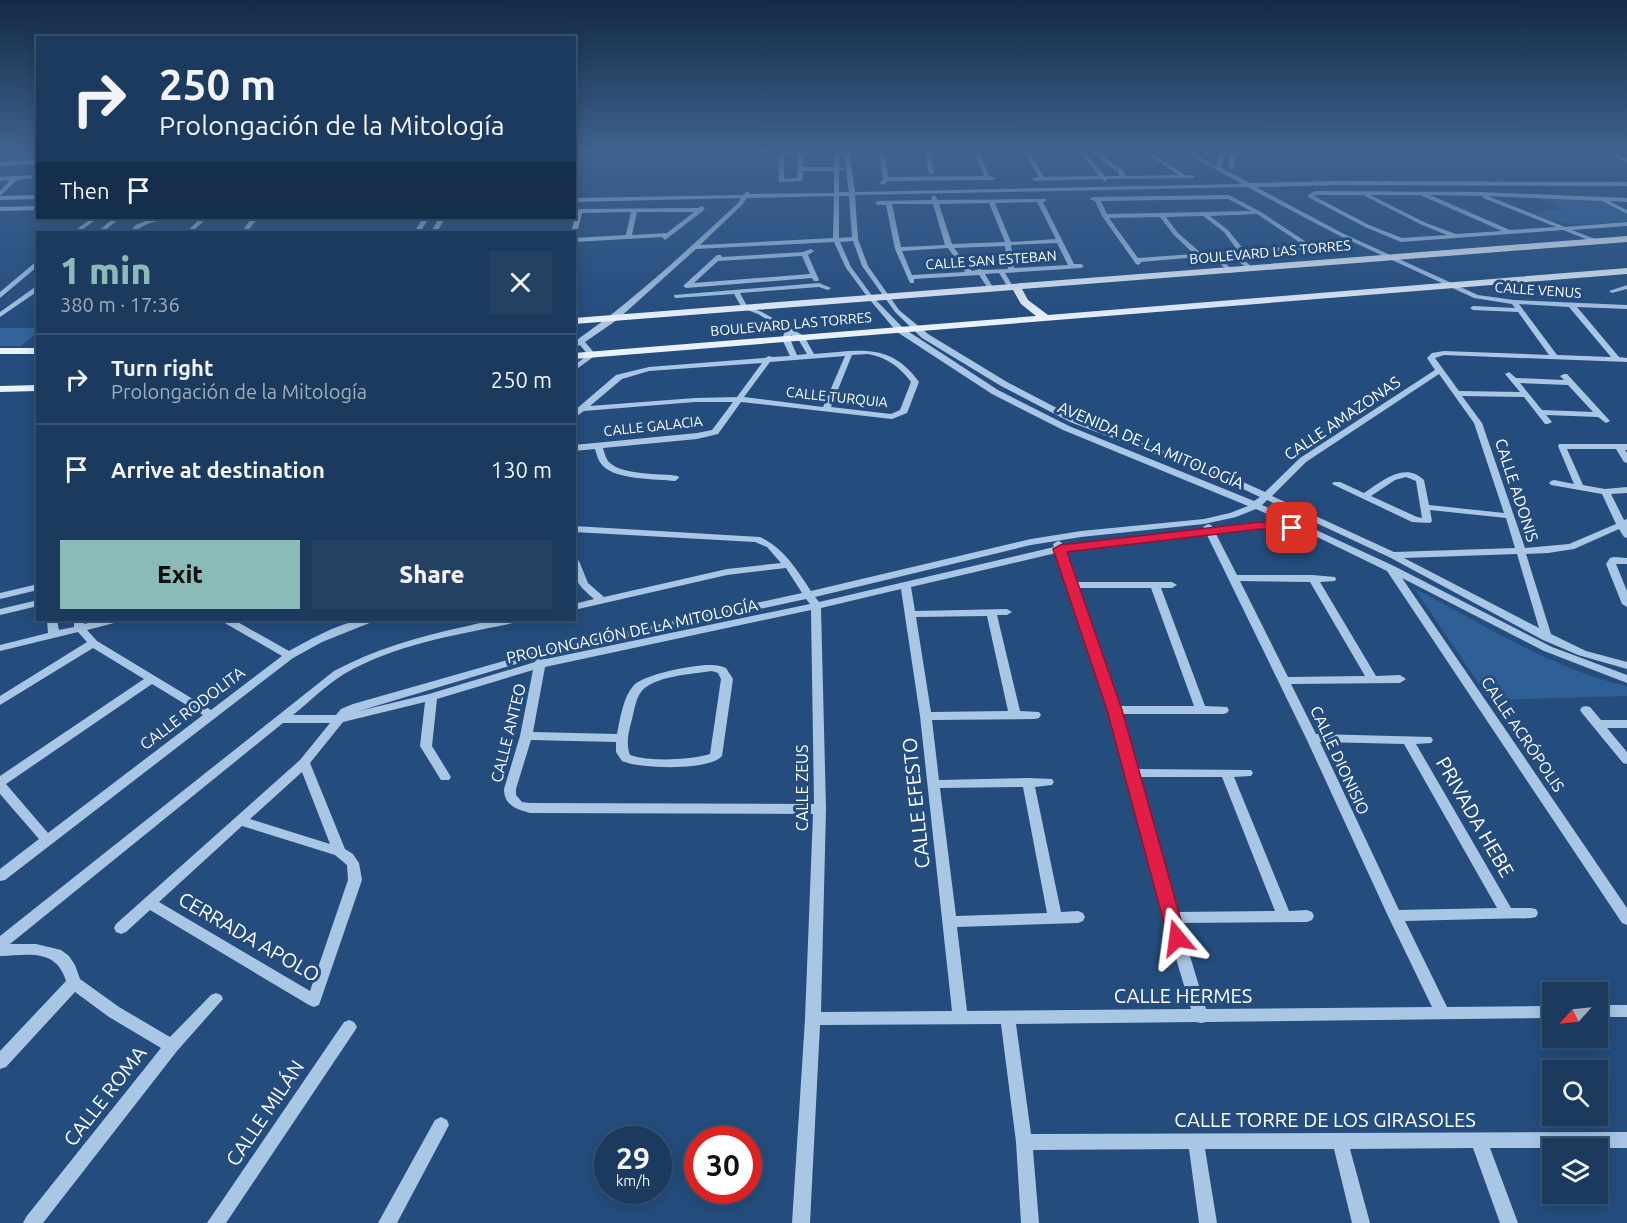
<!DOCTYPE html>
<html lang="en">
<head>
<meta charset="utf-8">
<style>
	body { margin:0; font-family:Ubuntu,sans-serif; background:#244164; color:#f1f3f6; height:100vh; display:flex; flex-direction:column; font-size:22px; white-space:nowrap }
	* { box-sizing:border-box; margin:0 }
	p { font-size:20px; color:#a0adbc }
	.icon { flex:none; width:33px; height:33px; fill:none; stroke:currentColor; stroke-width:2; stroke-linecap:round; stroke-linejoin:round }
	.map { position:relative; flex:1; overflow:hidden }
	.drawer { position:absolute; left:36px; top:231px; width:540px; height:390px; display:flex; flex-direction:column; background:#1b3a5e; border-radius:0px; box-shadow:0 3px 15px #0003,0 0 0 2px #395473 }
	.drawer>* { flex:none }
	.banner { position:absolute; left:36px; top:36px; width:540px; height:183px; border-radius:0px; box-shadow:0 3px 15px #0003,0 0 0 2px #395473; background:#1b3a5e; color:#f1f3f6; overflow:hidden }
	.needle { width:39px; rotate:243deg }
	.fabs { position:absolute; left:1542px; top:982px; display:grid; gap:12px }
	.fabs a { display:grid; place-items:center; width:66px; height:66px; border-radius:0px; background:#1b3a5e; box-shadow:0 3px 15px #0003,0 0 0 2px #395473; font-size:30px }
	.speed { position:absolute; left:594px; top:1126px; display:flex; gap:12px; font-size:30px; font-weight:700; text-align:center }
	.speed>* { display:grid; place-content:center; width:78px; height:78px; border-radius:50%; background:#1b3a5e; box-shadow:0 3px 15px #0003,0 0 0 2px #395473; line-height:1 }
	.speed small { font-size:15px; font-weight:400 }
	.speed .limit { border:9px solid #d22; background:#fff; color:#111 }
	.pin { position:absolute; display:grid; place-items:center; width:51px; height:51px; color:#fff; margin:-26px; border-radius:12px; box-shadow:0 3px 9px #0006 }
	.me { position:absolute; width:66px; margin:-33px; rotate:344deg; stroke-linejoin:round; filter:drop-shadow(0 0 4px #0008) }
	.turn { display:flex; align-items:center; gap:21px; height:126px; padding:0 24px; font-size:27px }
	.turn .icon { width:78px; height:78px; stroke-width:2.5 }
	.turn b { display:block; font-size:42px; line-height:51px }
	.then { display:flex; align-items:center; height:57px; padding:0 24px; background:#0003; gap:12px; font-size:22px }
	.round { display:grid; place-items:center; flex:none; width:63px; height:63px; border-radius:0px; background:#244164 }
	.overview { display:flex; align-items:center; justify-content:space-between; height:102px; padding:0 24px }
	h1 { font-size:36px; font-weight:800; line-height:45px; color:#8bbbb9 }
	.action { display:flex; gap:12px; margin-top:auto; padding:12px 24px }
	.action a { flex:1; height:69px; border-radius:0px; background:#8bbbb9; color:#111; font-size:24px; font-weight:800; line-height:69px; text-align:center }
	.action a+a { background:#244164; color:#f1f3f6 }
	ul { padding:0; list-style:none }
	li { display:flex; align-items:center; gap:18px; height:90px; padding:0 24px; border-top:2px solid #395473 }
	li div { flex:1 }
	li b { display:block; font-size:22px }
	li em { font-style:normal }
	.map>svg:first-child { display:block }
	.green { fill:#2e5f95 }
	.building { fill:#34649a }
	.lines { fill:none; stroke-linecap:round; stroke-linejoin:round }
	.minor { fill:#a9c6e5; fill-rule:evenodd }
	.major { fill:#e9f1fd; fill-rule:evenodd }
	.route { fill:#e11d48; stroke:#92132f; stroke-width:1.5 }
	.labels { text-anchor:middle; stroke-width:6; stroke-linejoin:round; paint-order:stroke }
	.far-street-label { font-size:14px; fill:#fff; stroke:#244d7d }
	.street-label { font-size:16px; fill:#fff; stroke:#244d7d }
	.near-street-label { font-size:20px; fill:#fff; stroke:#244d7d }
</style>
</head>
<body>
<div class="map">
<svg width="1627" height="1223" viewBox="0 0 1627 1223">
	<rect width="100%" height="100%" fill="#244d7d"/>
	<path class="green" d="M1537 198 1600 201 1627 214V221C1586 225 1568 228 1528 213L1562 209Z
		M1414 588C1479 622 1556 671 1627 686V696L1490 700Z"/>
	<path class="building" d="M0 328H38V332L21 346H0Z"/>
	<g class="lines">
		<path class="minor" d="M795 150 804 154 803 167H834V150H840L839 167 846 169 839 171V192H849L843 150H849L855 192 1242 184 1181 150H1188L1216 166 1221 151 1226 150 1221 168 1250 183 1341 181 1627 182V186L1341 185 1256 187 1342 233 1478 295 1514 300 1627 305V309L1577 307 1619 357 1627 358V362L1444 355 1435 358 1459 391 1520 392 1505 374 1509 372 1516 378 1564 380 1560 376 1564 374H1567L1610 421 1606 423 1598 417 1546 415 1552 422 1548 424H1545L1524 397 1462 396 1482 423 1525 548 1569 544 1616 524 1602 494 1551 485 1549 483 1551 481 1554 480 1574 484 1558 446 1559 444H1627V450H1625L1627 453V463L1624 462 1616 449H1567L1583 485 1605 489 1627 487V493L1611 494 1624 520 1627 519V538L1624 537 1619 529 1574 549 1548 553 1526 554 1551 634 1586 651 1627 662V669L1578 655 1543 640 1389 557 1267 500 1262 505 1394 566 1552 647 1627 675V683L1544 651 1402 578 1627 908V925L1622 923 1387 571 1311 534 1261 529 1216 534 1237 575H1313L1335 577 1336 579 1335 581 1320 582 1376 676 1400 675 1406 679 1400 683 1291 684 1316 734 1431 737 1433 740 1431 743 1416 744 1511 908H1531L1536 909 1538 913 1536 917 1531 918 1405 921 1447 1007 1552 1006V1018L1206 1022 1201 1023 1196 1022 1016 1024 1031 1134 1627 1132V1148H1490L1518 1223H1500L1473 1148 1350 1149 1370 1223H1352L1334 1149H1205L1217 1223H1199L1189 1149 1033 1150 1039 1223H1021L1016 1142 1001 1024 820 1025 810 1223H792L805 1019 813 814 530 813C516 809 504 805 504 789L520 736 533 670 437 699 432 746 451 777 449 780H441L420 746 425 702 343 722 310 763 345 849 353 854 359 863 362 880 319 1005 314 1007 309 1005 150 910 126 932 121 934 116 932 114 928 116 924 300 760 330 723H283L10 944H36L61 950 69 956 75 965 80 979 119 1007 170 1037 211 995 216 993 221 995 223 999 177 1051 43 1223H23L26 1217 161 1048 109 1017 75 992 6 1067 0 1069V1051L66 981C56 948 29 955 0 956V936L334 671C375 649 418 637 463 627 481 623 500 618 518 620L513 623C456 635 395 644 344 674 326 685 309 702 293 715H336L341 709 353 704 542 650 802 593 786 568 727 575 574 610V604L594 599C577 584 574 581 574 558L579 561 588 583 604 597 727 569 781 563 767 547 755 542 574 532V526L760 537C784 548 797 570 811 591L1031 539 1081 531 1204 519 1230 513 1248 506 1063 430 992 394 897 332 869 299 846 268 834 242 696 249 617 320 585 342 596 355 574 371V365L588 355 580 345 574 348V342C633 301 685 252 738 203L741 198 574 202V198L743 195 747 191 750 193 749 194 834 193V171H803L802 181 779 182 778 155ZM795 154 798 155 797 178 784 179V156ZM1247 187 1338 235 1474 298 1512 304 1515 308 1473 306 1470 308 1473 310 1518 312 1549 355 1444 351 1432 353 1427 358 1435 370 1300 458 1265 492 1230 476 1076 418 1007 382 928 334 899 310 868 266 858 239 855 195ZM834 196 833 238 700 245 742 205 747 198ZM839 196H849L852 237 839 238ZM853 241 862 266 895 312 922 338 1001 386 1070 422 1224 480 1260 497 1254 501 1069 426 998 390 903 328 873 297 851 267 840 242ZM1519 304 1569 307 1611 357 1557 355ZM1439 374 1474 423 1504 513 1429 505 1424 480C1405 461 1382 481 1364 493L1340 482H1334L1332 484 1412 522 1430 523 1432 521 1430 510 1506 518 1515 548 1394 552 1272 496 1306 462ZM1520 383 1568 385 1593 412 1542 410ZM1406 477 1416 481 1422 518 1417 517 1371 496 1395 480ZM1256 509 1297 527 1261 523 1214 529 1211 525 1208 524 1203 527 1205 530 1063 546 1061 542 1058 541 1053 544 1054 547 819 602 815 597 1031 545 1081 537 1204 524 1236 517ZM1207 535 1306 738 1388 916 1432 1007 1206 1009 1180 923 1307 922 1312 920 1314 916 1312 912 1307 910 1289 911 1234 777 1251 776 1253 773 1251 770 1136 769 1121 714H1223L1227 713 1229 710 1227 707 1205 706 1161 588H1172L1177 585 1172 582H1076L1065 551ZM1056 553 1108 710 1164 918 1191 1009 967 1011 957 927 1078 923 1083 921 1085 917 1083 913 1078 911 1061 912 1035 787 1052 785 1054 782 1052 779 1028 778 939 780 932 720 1035 719 1039 718 1041 715 1039 712 1020 711 997 615H1007L1012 612 1007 609 915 611 911 587ZM1517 554 1539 628 1404 558ZM1240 581 1310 582 1365 676 1288 677ZM1078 588H1151L1194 706H1119ZM901 589 920 716 952 1011 821 1012 826 809 821 608ZM806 599 810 604 546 659 543 656ZM811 610 814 804 530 803 522 802 516 795V789L531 740 616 742V752L622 761C640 769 709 771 722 756L733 679 726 668C722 666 716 665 712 665 696 664 645 674 634 685 623 697 620 719 617 734L533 732 545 667ZM987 616 1008 711 931 712 916 617ZM536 658 535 662 429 694 359 711ZM712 671 718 673 721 679 710 754C690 760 650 762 630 755 626 745 628 734 631 723 634 713 635 700 641 692 652 676 694 674 712 671ZM1320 742 1404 744 1497 908 1399 910ZM302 772 330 844 250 819ZM1139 777H1222L1275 911 1176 912ZM1023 787 1047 913 956 916 940 788ZM242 826 335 855 347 865 348 880 310 991 159 902Z
			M878 150H884L888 177 984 176 973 150H978L989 176 996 178 993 180 888 181 883 185 880 183 883 179Z
			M925 150H930L934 174 929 173Z
			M1023 150H1028L1044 177 1099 176 1078 150H1083L1105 176H1119V173L1105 163 1094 150H1099L1109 161 1124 171 1125 176 1179 175 1141 150H1147L1185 175 1196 176 1193 178 1107 179 1105 182 1102 179 1035 181 1032 179 1033 178 1039 177Z
			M1231 150H1237L1234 167 1231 169 1228 167Z
			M1602 150H1609L1627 159V163Z
			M38 160V164L0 166V162Z
			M30 175 32 176V178L17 180 0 196V191L10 180 0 181V177Z
			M1315 191 1480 192 1627 198V202L1609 201 1627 210V214L1602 201 1488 196 1565 227 1627 222V226L1572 230 1600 241V243L1598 244 1563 230 1401 242 1365 227 1308 197V195ZM1316 195H1363L1422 225 1447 235 1402 238 1369 225 1314 196ZM1370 195H1420L1502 231 1456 234 1426 223ZM1430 195 1483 196V198L1556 227 1510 230Z
			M38 195V199L0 200V196Z
			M934 195 938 200 1046 199V201L1043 202 1074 264H1081L1084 266 1081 268 1005 273 1014 288 1011 290 1009 289 999 273 985 274 994 289 991 291 989 290 979 275 914 279V283H910L895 249 886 205H878L875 203 878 201 932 200 931 197ZM1037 202 1056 239 1011 242 995 203ZM989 203 1005 242 952 244 939 204ZM892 204H933L945 245 901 247ZM1057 243 1068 265 1014 268 1011 245ZM1005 246 1008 269 983 270 980 269 972 271 954 248ZM948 248 965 272 912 275 902 251Z
			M1229 195 1261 212 1317 249 1314 251 1310 249 1237 254 1253 268 1254 269 1251 271 1230 255 1217 256 1233 270V272L1231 273 1210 256 1140 262 1141 263 1138 265 1136 264 1102 216 1095 201 1089 199 1092 197ZM1228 199 1251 211 1107 214 1101 201ZM1257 214 1305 246 1244 250 1228 230 1210 216ZM1203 216 1224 232 1238 251 1201 253 1178 233 1166 217ZM1160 217 1174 235 1194 254 1138 258 1109 218Z
			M38 206V210L0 211V207Z
			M702 206 705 208 703 211 665 240 662 237 574 242V238L626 235 631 212 582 213 577 233 574 235V232H571L577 211 580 209 698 208ZM637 212H694L667 233 632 235Z
			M92 218H98L79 232H73Z
			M114 218H120L103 232H97Z
			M153 218H197L194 220C173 219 152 217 135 232H129L136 225Z
			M201 218H207L192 232H186Z
			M252 218H258L247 232H241Z
			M423 218H429L420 232H414Z
			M439 218H445L437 232H431Z
			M811 249 814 251 808 255 819 280 818 281H814L812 278 686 288 683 286 717 255H721L722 257 803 252ZM802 256 810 274 694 283 718 261Z
			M38 260V266L0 298V292Z
			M819 283 831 288 828 290 819 287 740 293 747 306 762 312 804 336 814 354C857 351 890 341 919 382L907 413 892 419 741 402 718 434 697 439 603 448C604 452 606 458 608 461 620 476 661 473 678 476L679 478 675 481C656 479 617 480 603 466 598 461 597 455 595 449L574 451V445L697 433 712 430 733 402H695L584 411 574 418V411L616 375 649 367 765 358 769 356 772 357 790 356 782 339 785 331 758 314 742 308 734 294 676 298 674 297V295ZM791 335 798 339 807 354 797 355 790 339ZM868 354C886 357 900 367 911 382L900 410 891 414 831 407 852 355ZM845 356 823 407 744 397 770 362ZM762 363 737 397 695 398 590 406 622 379 649 371Z
			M38 285V291L0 317V312Z
			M1627 285V289L1612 293 1609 291Z
			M1614 557 1627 558V564H1616L1627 591V607L1622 604 1606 564 1610 558Z
			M38 584V590L0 599V593Z
			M38 600V606L0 615V609Z
			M47 620H57L59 630 74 627V620H84V624L103 620H119L118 622 87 630 97 641 211 710 282 656 223 622 222 620H234L289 651C311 639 348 617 373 620L372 622 322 642 293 658 5 880 0 881V869L39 839 0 794V776L144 679 93 648 0 705V696L87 642 78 632 0 651V645L48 633ZM152 684 203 715 48 833 6 784Z
			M1586 706 1590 707 1601 720H1627V728H1607L1627 752V764L1623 763 1582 713 1580 710 1582 707Z
			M1598 1005H1627V1017H1598Z
			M349 1020 354 1022 357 1027 354 1032 226 1223H207L344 1022Z
			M441 1117 447 1120 449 1125 397 1223H378L435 1120Z"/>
		<path class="major" d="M1627 236V242L1022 289 1028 300 1048 315 1627 268V274L574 359V353L1036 316 1021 304 1013 290 574 324V318Z
			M0 348H38V354H0Z
			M38 385V391L0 392V386Z"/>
	</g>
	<linearGradient id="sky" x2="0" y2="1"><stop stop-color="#142a45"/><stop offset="0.47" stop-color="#3f628f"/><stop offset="1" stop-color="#3f628f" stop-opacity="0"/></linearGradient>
	<rect width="1627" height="322" fill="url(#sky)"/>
	<path class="route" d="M1260 522 1292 525 1298 528 1292 532 1260 529 1067 552 1122 710 1186 938 1184 943 1177 945 1171 943 1168 938 1107 710 1053 549 1060 545Z"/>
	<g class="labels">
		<g class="far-street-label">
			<text transform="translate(1270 252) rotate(-5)" y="5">BOULEVARD LAS TORRES</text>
			<text transform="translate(991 260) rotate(-4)" y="5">CALLE SAN ESTEBAN</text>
			<text transform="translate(1538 290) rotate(4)" y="5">CALLE VENUS</text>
			<text transform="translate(791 324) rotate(-5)" y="5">BOULEVARD LAS TORRES</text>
			<text transform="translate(837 397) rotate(6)" y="5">CALLE TURQUIA</text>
			<text transform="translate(653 426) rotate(-6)" y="5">CALLE GALACIA</text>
		</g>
		<g class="street-label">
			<text transform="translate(1342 418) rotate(-34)" y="6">CALLE AMAZONAS</text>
			<text transform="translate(1151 445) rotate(23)" y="6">AVENIDA DE LA MITOLOGÍA</text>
			<text transform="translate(1517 490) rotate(72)" y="6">CALLE ADONIS</text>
			<text transform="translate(632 631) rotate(-12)" y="6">PROLONGACIÓN DE LA MITOLOGÍA</text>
			<text transform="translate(192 708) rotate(-37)" y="6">CALLE RODOLITA</text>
			<text transform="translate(508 733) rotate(-76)" y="6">CALLE ANTEO</text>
			<text transform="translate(1523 734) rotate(56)" y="6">CALLE ACRÓPOLIS</text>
			<text transform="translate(1340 760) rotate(65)" y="6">CALLE DIONISIO</text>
			<text transform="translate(802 788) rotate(-90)" y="6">CALLE ZEUS</text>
		</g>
		<g class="near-street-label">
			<text transform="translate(916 803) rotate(-96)" y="7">CALLE EFESTO</text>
			<text transform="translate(1475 817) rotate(60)" y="7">PRIVADA HEBE</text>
			<text transform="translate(249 937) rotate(30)" y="7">CERRADA APOLO</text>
			<text x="1183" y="1003">CALLE HERMES</text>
			<text transform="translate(105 1096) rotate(-52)" y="7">CALLE ROMA</text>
			<text transform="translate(265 1113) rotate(-56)" y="7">CALLE MILÁN</text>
			<text x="1325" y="1127">CALLE TORRE DE LOS GIRASOLES</text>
		</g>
	</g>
</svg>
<div class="fabs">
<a><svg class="needle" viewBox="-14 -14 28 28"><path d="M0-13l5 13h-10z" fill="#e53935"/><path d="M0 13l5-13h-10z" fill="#a0adbc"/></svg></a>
<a><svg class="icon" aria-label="search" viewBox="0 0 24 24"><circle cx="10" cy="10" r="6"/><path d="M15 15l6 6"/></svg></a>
<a><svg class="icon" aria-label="layers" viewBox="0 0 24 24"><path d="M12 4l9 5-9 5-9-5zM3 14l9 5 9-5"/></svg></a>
</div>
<div class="speed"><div>29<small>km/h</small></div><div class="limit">30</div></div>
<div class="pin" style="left:1292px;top:528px;background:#d93025"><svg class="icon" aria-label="arrive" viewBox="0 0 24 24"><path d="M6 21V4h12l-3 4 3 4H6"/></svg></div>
<svg class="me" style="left:1177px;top:938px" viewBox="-20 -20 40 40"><path d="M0-17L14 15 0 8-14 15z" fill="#e11d48" stroke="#fff" stroke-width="4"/></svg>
<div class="banner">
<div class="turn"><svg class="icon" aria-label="right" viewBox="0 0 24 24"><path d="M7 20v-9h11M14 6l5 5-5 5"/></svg><div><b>250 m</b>Prolongación de la Mitología</div></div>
<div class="then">Then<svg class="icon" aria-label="arrive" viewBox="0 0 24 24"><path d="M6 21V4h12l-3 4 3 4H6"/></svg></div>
</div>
<section class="drawer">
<div class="overview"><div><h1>1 min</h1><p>380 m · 17:36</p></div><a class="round"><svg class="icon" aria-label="close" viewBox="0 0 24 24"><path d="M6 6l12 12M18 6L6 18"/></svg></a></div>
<ul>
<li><svg class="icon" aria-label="right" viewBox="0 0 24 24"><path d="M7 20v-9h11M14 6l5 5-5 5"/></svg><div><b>Turn right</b><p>Prolongación de la Mitología</p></div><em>250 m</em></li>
<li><svg class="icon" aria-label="arrive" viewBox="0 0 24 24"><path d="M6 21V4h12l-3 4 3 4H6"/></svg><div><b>Arrive at destination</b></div><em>130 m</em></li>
</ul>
<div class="action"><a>Exit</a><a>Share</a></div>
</section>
</div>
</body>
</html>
